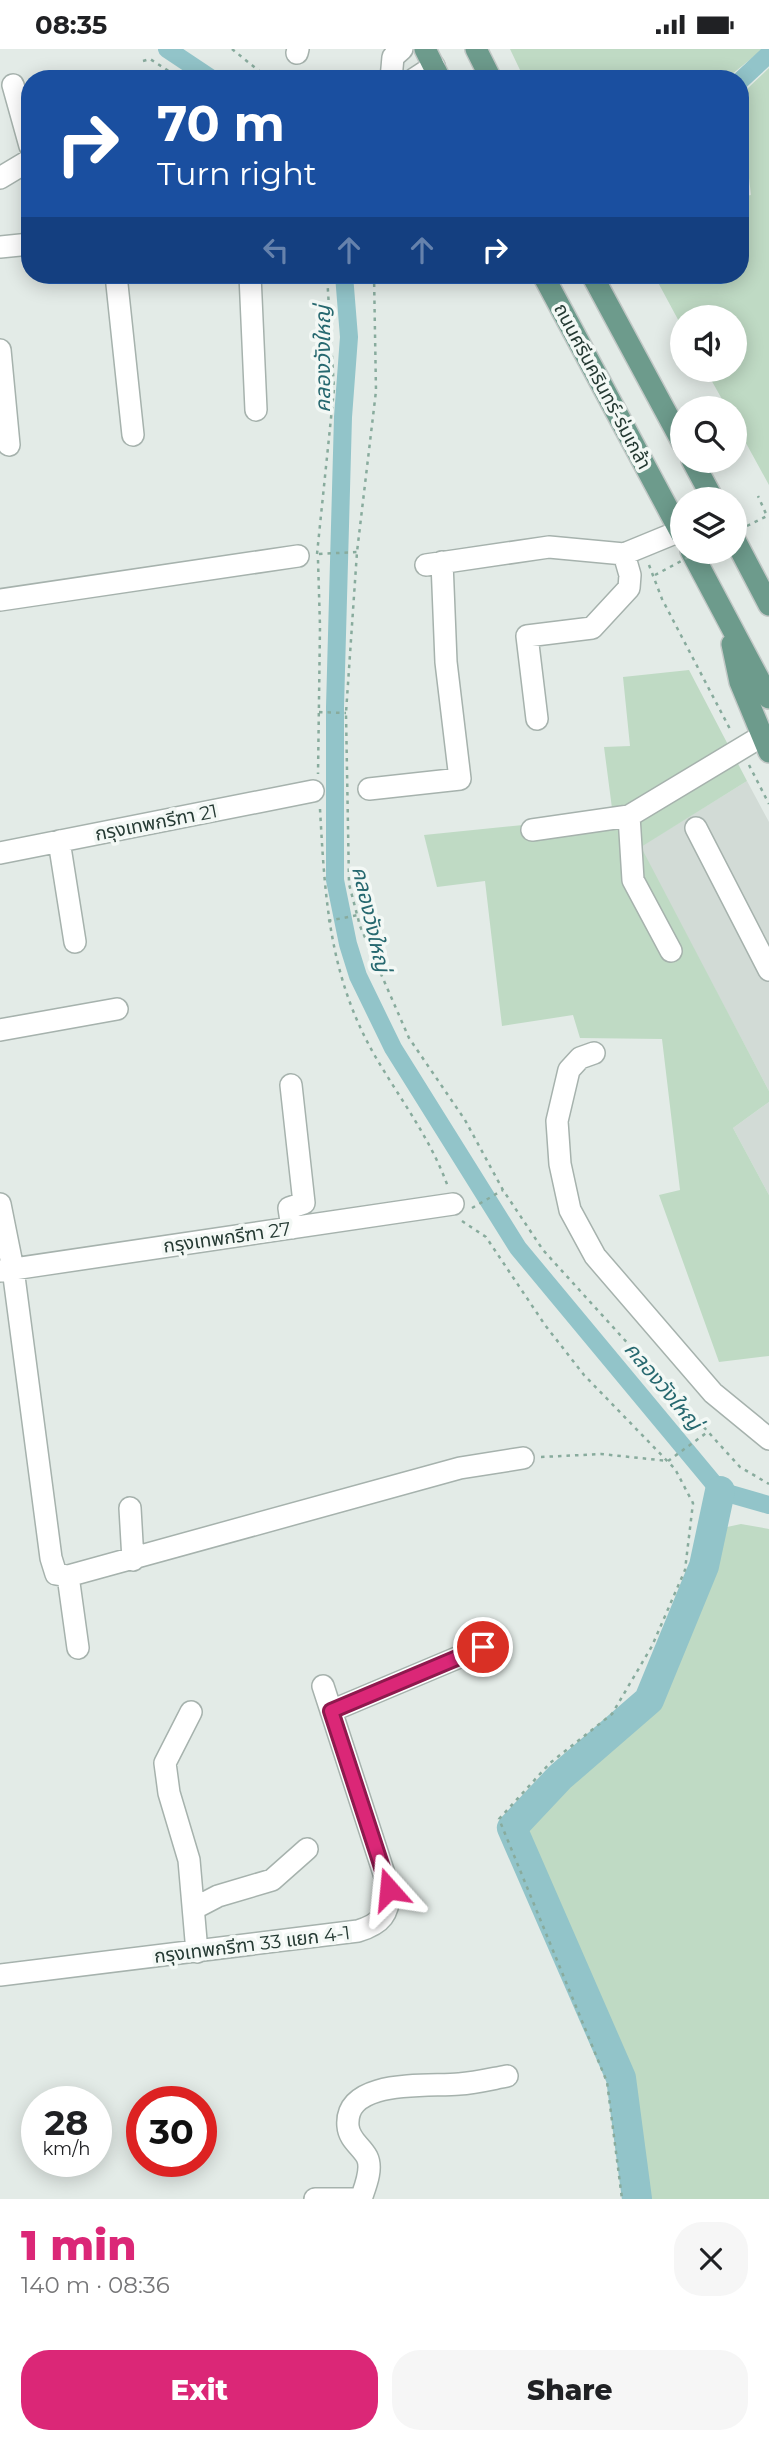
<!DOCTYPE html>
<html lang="en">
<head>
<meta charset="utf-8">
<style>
	body { margin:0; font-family:Montserrat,"Noto Sans Thai",sans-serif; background:#f6f6f6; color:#202124; height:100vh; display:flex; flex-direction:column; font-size:26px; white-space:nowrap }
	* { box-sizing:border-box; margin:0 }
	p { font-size:23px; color:#757577 }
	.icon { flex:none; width:38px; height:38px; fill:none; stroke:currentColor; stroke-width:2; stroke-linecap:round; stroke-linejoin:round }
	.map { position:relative; height:2150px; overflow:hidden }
	.sheet { display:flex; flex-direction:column; background:#fff; flex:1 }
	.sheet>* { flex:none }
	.hud { position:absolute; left:21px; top:21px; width:728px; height:214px; border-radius:28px; box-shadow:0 4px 18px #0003; background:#1a4fa0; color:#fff; overflow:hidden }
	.buttons { position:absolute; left:670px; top:256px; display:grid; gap:14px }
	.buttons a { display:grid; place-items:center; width:77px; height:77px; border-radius:50%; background:#fff; box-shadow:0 4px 18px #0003; font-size:35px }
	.speed { position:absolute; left:21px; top:2037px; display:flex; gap:14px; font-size:35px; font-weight:700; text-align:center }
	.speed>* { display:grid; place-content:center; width:91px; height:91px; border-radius:50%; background:#fff; box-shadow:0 4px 18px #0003; line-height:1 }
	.speed small { font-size:18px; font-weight:400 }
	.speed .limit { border:10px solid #d22; background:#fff; color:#111 }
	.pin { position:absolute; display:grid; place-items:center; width:60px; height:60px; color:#fff; margin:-30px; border:4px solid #fff; border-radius:50%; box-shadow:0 2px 7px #0007 }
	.me { position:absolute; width:77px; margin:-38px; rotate:342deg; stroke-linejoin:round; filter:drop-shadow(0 0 5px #0008) }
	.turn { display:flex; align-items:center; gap:24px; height:147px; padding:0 21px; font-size:32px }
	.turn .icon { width:91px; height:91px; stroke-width:2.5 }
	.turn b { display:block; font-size:49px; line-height:60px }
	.lanes { display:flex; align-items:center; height:66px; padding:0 21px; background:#0003; justify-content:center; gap:35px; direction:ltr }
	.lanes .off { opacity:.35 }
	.round { display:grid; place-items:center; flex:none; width:74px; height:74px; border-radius:28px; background:#f6f6f6 }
	.summary { display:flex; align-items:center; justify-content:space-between; height:119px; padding:0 21px }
	h1 { font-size:42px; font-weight:800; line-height:52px; color:#db2777 }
	.primary-button { display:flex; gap:14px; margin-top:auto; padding:14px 21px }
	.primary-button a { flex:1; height:80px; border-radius:28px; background:#db2777; color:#fff; font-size:28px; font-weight:800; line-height:80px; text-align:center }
	.primary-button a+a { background:#f6f6f6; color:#202124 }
	.status { display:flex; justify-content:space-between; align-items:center; height:49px; padding:0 35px; background:#fff; direction:ltr }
	.status svg { height:19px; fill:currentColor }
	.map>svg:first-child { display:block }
	.built { fill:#d2dbd6 }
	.green { fill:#bfdac4 }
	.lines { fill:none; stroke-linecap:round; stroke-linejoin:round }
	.canal { stroke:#92c4c9; stroke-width:18 }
	.river { stroke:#92c4c9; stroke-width:30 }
	.minor-casing { stroke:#a6b2ad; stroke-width:24 }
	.major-casing { stroke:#c2c8c6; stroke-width:24 }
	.path { stroke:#88ab9d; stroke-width:2.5; stroke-dasharray:3.5 5; stroke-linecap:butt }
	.minor { stroke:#fff; stroke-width:21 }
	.major { stroke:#6d9b8c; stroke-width:21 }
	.path-bridge { stroke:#88ab9d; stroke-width:2.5; stroke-dasharray:3.5 5; stroke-linecap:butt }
	.route-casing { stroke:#8e194d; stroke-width:18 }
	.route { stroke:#db2777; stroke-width:12 }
	.labels { text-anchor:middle; stroke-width:7; stroke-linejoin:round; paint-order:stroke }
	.street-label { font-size:19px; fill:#253a33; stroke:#f3f8f5 }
	.water-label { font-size:21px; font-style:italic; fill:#26686f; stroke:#f3f8f5 }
</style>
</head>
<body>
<div class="status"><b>08:35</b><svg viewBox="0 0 49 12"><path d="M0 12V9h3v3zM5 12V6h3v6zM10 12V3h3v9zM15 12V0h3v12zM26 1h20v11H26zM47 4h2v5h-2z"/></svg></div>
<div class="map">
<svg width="769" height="2150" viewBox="0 0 769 2150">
	<rect width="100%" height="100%" fill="#e3ebe7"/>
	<path class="built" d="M747 732 769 773V1042L640 798Z
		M769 1053V1146L733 1079Z"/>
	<path class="green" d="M510 0H763L726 30H514L510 24 520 21Z
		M769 19V436L735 374V359H727L705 320H735V268H682V278L654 226H740V148L751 146 743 78 747 40Z
		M689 621 747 732 641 798 769 1042V1053L733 1079 769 1146V1307L719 1313 659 1146 680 1141 662 990 580 989 573 966 502 977 485 832 437 838 424 786 613 767 604 698 630 697 623 628Z
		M741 1475 769 1480V2150H646L625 2005 525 1792 523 1777 629 1684 662 1651 705 1552 727 1478Z"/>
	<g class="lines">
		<path class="canal" d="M167 0 212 30
			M740 32 769 5
			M344 226 349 288 343 368 335 658V831L348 895 358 927 393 999 518 1199 720 1442 769 1456"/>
		<path class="river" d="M637 2150 621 2029 512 1779 560 1728 649 1651 704 1517 720 1442"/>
		<g class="minor-casing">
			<path id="minor" d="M297 4 298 0
				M391 30 393 8 402 0
				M414 30 434 17
				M13 36 30 97
				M0 129 30 111
				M0 198 30 195
				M116 226 133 386
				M250 226 256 361
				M0 301 9 396
				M426 516 549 498 624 505 680 482
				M0 551 298 507
				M537 670 527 587 592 579 629 539 630 526 624 505
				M369 740 460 730 446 613 442 513
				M629 767 633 831 671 902
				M696 779 769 921
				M532 781 629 767 762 687
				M59 792 75 893
				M0 804 313 742
				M0 981 117 960
				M594 1004 580 1009 569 1021 557 1072 560 1115 570 1161 595 1207 713 1344 769 1390
				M291 1036 304 1154 289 1159 292 1179
				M0 1155 13 1220 51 1509 56 1525 68 1527 460 1419 523 1409
				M0 1222 453 1155
				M130 1459 133 1511
				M68 1527 78 1599
				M331 1662 483 1598
				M191 1663 165 1714 169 1744 189 1811 197 1903
				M195 1859 218 1847 272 1831 307 1800
				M0 1926 358 1882C381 1875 390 1865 389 1840L323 1637
				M315 2150H356
				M361 2150C365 2138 373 2120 367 2108 361 2097 349 2091 348 2077 344 2029 428 2038 459 2035 475 2034 491 2030 507 2027"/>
		</g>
		<g class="major-casing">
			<path id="major" d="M425 0 440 30
				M476 0 491 30
				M543 226 682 486
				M592 226 682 393
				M692 411 713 450
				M735 491 769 556
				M691 502 769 649
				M732 595 740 633 769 703"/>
		</g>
		<path class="path" d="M232 0 269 30
			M143 12 150 10 181 30
			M374 226 376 342 357 503 346 664 349 835 360 877 409 989 465 1071 503 1141 543 1201 740 1418 769 1435
			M747 477 767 467 758 447
			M317 505 334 340 327 226
			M319 505 357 503
			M318 511 320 577 318 725
			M649 516 662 550 731 682
			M319 663 346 664
			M749 716 769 755
			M320 760C325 850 329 927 375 1007 400 1050 431 1090 448 1138
			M328 872 358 866
			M472 1159 503 1141
			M462 1172 486 1188 545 1276 584 1326 675 1420 693 1454 685 1521 652 1597 612 1665 550 1714 499 1770 607 2033 622 2150
			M541 1408 601 1405 668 1412 709 1382"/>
		<use href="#minor" class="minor"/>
		<use href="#major" class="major"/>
		<path class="path-bridge" d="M655 526 700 502"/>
	</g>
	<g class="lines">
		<g class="route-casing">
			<path id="route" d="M389 1840 331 1662 483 1598"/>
		</g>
		<use href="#route" class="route"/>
	</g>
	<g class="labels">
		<g class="street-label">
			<text transform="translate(603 337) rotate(62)" y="7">ถนนศรีนครินทร์-ร่มเกล้า</text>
			<text transform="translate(156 773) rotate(-11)" y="7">กรุงเทพกรีฑา 21</text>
			<text transform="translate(227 1188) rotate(-8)" y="7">กรุงเทพกรีฑา 27</text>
			<text transform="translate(252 1895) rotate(-7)" y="7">กรุงเทพกรีฑา 33 แยก 4-1</text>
		</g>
		<g class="water-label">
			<text transform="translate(323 310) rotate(-90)" y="7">คลองวังใหญ่</text>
			<text transform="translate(371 870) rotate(77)" y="7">คลองวังใหญ่</text>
			<text transform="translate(663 1337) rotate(50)" y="7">คลองวังใหญ่</text>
		</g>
	</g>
</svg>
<div class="buttons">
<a><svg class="icon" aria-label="sound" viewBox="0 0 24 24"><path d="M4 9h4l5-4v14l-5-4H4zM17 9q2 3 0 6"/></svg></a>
<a><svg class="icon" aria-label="search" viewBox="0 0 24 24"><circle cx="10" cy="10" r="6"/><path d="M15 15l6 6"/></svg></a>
<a><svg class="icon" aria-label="layers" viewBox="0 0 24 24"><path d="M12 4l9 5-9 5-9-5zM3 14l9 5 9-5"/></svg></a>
</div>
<div class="speed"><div>28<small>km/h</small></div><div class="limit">30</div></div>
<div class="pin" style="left:483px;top:1598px;background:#d93025"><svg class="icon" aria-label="arrive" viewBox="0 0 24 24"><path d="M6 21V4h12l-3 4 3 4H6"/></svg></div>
<svg class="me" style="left:389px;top:1840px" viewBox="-20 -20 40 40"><path d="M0-17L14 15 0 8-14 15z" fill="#db2777" stroke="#fff" stroke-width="4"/></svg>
<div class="hud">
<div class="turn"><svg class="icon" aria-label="right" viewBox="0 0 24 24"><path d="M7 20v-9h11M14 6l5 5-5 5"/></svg><div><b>70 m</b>Turn right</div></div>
<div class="lanes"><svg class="icon off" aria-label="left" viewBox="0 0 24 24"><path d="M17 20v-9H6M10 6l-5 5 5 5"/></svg><svg class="icon off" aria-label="ahead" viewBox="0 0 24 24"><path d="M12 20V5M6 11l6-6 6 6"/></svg><svg class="icon off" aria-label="ahead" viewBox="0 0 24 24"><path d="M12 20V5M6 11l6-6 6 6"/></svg><svg class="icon" aria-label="right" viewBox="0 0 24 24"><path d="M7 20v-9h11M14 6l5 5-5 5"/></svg></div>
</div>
</div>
<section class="sheet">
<div class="summary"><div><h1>1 min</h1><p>140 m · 08:36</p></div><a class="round"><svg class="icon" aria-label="close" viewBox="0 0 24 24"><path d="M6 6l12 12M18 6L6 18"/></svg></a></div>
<div class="primary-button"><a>Exit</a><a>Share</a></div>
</section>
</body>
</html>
